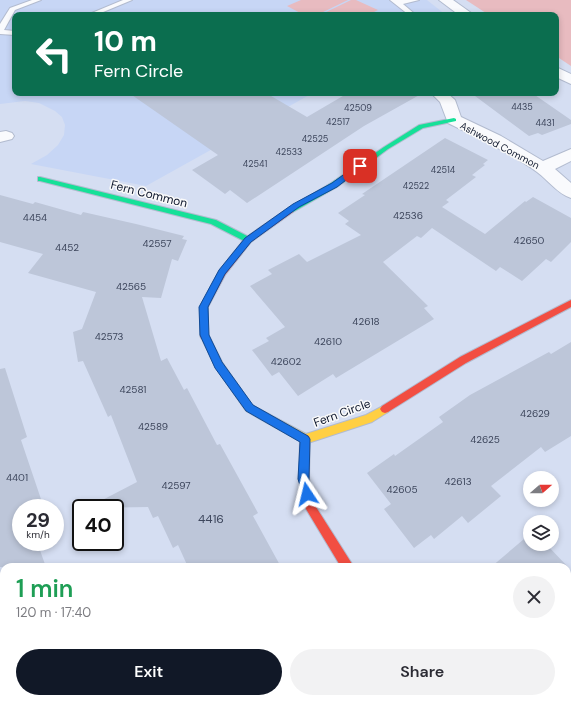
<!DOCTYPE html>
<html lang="en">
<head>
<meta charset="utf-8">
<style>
	body { margin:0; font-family:"DM Sans",sans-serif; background:#f2f2f3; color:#2b2b33; height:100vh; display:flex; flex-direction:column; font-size:15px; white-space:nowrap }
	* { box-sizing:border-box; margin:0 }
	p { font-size:13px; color:#7c7c81 }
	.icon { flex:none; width:22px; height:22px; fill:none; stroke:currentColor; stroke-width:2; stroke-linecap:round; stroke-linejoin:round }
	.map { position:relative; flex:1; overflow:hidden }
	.sheet { position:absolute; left:0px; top:563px; width:571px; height:140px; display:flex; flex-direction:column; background:#fff; border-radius:12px 12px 0 0; box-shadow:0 2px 6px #0003 }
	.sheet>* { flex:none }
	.banner { position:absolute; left:12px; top:12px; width:547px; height:84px; border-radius:8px; box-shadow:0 2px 6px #0003; background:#0b6e4f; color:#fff; overflow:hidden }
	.needle { width:26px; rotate:70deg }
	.tools { position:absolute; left:523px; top:471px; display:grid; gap:8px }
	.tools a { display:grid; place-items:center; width:36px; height:36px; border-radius:50%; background:#fff; box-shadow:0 2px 6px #0003; font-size:20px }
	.speed { position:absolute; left:12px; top:499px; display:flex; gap:8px; font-size:20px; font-weight:700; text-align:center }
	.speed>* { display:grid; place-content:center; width:52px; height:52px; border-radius:50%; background:#fff; box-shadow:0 2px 6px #0003; line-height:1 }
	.speed small { font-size:10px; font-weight:400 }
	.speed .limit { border:2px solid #111; border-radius:6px; background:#fff; color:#111 }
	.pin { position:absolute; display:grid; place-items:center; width:34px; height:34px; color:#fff; margin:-17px; border-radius:8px; box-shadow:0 2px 6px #0006 }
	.me { position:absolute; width:44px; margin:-22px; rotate:350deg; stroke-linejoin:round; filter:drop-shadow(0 0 3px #0008) }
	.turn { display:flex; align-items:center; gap:14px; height:84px; padding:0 16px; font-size:18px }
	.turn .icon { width:52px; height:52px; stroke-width:2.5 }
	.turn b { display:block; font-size:28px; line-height:34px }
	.round { display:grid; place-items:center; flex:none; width:42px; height:42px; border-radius:21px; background:#f2f2f3 }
	.overview { display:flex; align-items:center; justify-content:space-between; height:68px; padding:0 16px }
	h1 { font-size:24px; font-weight:600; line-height:30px; color:#1e9e55 }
	.primary-button { display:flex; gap:8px; margin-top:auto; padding:8px 16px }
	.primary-button a { flex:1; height:46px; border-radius:24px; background:#111827; color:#fff; font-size:16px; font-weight:600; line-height:46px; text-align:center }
	.primary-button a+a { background:#f2f2f3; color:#2b2b33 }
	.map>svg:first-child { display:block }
	.built { fill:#c7d6f5 }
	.green { fill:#e8bbc0 }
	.building { fill:#bdc6d9 }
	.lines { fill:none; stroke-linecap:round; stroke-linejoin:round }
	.lane-casing { stroke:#b2bbcf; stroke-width:2 }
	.street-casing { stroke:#b2bbcf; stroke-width:2 }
	.fast-casing { stroke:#b2bbcf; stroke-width:2 }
	.slow-casing { stroke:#b2bbcf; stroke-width:2 }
	.jam-casing { stroke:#b2bbcf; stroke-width:2 }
	.lane { fill:#f9fafd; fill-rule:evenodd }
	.street { fill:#f9fafd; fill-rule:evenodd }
	.fast { fill:#16e098; fill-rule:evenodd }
	.slow { fill:#ffcf43; fill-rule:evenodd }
	.jam { fill:#f24e42; fill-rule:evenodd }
	.route { fill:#1a73e8; stroke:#114b97 }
	.labels { text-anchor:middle; stroke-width:3; stroke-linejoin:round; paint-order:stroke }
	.far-number-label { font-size:9px; fill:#3d465c }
	.far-street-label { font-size:10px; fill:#0f182e; stroke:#fafafa }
	.number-label { font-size:10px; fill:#3d465c }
	.street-label { font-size:12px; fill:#0f182e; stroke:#fafafa }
	.near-number-label { font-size:12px; fill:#3d465c }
</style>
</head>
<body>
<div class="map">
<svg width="571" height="703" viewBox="0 0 571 703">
	<rect width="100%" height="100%" fill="#d5def2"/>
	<path class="built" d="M0 0H427L446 15H15V93H313L146 186 31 164 47 155 58 145 64 135 65 125 62 117 55 111 39 103 25 101 0 104Z"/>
	<path class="green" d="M301 0H348L317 15H304L287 6Z
		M351 0H356L378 10 368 15H320Z
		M466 0H571V66L556 56V15H489Z"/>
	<path class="building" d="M129 93H266L307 117 348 93H423L364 126 247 203 230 190 225 194 192 170 218 155Z
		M471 93H532L571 120V124L542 135 538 133 529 136Z
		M445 138 488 160 483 164 485 165 472 175 476 177 446 200 449 202 442 207 485 234 525 201 526 202 533 197 571 218V242L551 262 546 259 522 281 500 267 496 271 432 228 421 238 417 236 383 262 428 306 424 308 434 319 336 378 333 374 298 396 279 372 272 376 252 350 269 341 266 338 285 327 250 286 272 274 268 270 299 254 307 262 361 235 345 224 349 221 338 213 365 195 362 194Z
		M0 195 33 204 35 202 81 215 83 212 136 224 184 236 182 239 187 240 178 261 172 259 161 298 142 297 161 361 167 358 184 390 187 388 217 445 220 444 258 513 253 516 281 567H188L178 545 173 548 158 516 153 518 148 507 87 508 137 482 111 415 108 417 83 361 78 362 73 332 82 329 96 292 28 273 43 254 0 242Z
		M571 342V436L545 452 541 447 491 486 501 496 468 523 462 516 434 539 431 535 414 548 384 509 391 504 367 473 394 454 395 456 443 422 439 417 470 395 549 352 551 354Z
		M5 368 27 437 21 440 44 508H21V542H37L46 567H0V369Z
		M530 534V544H546L568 567H491Z"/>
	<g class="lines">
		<g class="lane-casing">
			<path id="lane" d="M32 0H41L15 10 4 30 15 31V35L0 34V24L10 8Z
				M123 0H132L96 15H87Z
				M390 0H419L403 4 416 15H409Z"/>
		</g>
		<g class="street-casing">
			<path id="street" d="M439 0H453L474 15H459Z
				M556 67 571 74V84L556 77Z
				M431 93H447L455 100 461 117 501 136 543 161 571 149V161L555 169 571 183V198C558 194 548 180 537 172 511 153 478 138 448 123L440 102Z
				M6 131 12 133 14 136 12 139 0 142V132Z
				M415 699H447L449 703H417Z"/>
		</g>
		<g class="fast-casing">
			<path id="fast" d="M454 118 456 119V121L423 128 388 149 337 187 293 212H287L286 210 331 183 384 147 419 125Z
				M38 177H40L216 220 251 238 252 240 248 243 211 224 40 181H38Z"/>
		</g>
		<g class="slow-casing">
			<path id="slow" d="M204 331 207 332 222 362 252 405 306 434 366 415 385 405 388 406 390 409 388 412 372 422 305 444 301 442 246 411 216 368 200 335 201 332Z"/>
		</g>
		<g class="jam-casing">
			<path id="jam" d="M290 207 293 208V212L251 242 225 275 208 307V335L207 338H201L200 335V307L219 271 245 238Z
				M571 300V307L466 363 388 412 385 413 382 412 380 409 382 406 460 357Z
				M305 434 309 436 310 439 309 479 316 507 354 567H341L306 509 299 479 300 439 301 436Z"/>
		</g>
		<use href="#lane" class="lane"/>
		<use href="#street" class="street"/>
		<use href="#fast" class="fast"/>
		<use href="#slow" class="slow"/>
		<use href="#jam" class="jam"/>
	</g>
	<path class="route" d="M360 163 363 164V167L337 187 299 207 251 242 225 274 208 307 209 335 222 362 253 405 308 436 310 439 309 479 313 494 311 498 307 499 304 498 298 479 300 442 246 411 215 368 200 335 199 307 219 270 245 238 293 204 332 183Z"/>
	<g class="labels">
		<g class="far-number-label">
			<text x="522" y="110">4435</text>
			<text x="358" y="111">42509</text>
			<text x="338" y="125">42517</text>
			<text x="545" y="126">4431</text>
			<text x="315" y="142">42525</text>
			<text x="289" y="155">42533</text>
			<text x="255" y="167">42541</text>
			<text x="443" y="173">42514</text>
			<text x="416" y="189">42522</text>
		</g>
		<g class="far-street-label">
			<text transform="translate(500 145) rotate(28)" y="4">Ashwood Common</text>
		</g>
		<g class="number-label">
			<text x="408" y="219">42536</text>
			<text x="35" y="221">4454</text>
			<text x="529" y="244">42650</text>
			<text x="157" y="247">42557</text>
			<text x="67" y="251">4452</text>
			<text x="131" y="290">42565</text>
			<text x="366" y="325">42618</text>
			<text x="109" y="340">42573</text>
			<text x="328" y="345">42610</text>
			<text x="286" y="365">42602</text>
			<text x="133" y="393">42581</text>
			<text x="535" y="417">42629</text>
			<text x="153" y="430">42589</text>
			<text x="485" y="443">42625</text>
			<text x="17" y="481">4401</text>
			<text x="458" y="485">42613</text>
			<text x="176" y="489">42597</text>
			<text x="402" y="493">42605</text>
		</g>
		<g class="street-label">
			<text transform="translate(149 194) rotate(14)" y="4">Fern Common</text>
			<text transform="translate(342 413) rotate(-20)" y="4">Fern Circle</text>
		</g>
		<g class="near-number-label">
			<text x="211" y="523">4416</text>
		</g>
	</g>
</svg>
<div class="tools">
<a><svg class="needle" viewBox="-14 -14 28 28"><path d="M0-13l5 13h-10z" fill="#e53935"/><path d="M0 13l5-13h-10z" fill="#7c7c81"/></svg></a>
<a><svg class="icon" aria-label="layers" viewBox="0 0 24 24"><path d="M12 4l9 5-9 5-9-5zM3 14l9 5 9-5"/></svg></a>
</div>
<div class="speed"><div>29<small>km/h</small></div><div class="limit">40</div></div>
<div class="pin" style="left:360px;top:166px;background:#d93025"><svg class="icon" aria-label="arrive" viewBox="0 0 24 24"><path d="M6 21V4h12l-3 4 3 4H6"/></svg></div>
<svg class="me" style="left:307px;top:494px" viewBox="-20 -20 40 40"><path d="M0-17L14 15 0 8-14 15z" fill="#1a73e8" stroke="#fff" stroke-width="4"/></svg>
<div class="banner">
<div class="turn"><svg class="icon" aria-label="left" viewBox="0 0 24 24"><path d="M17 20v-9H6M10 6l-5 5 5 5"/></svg><div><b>10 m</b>Fern Circle</div></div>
</div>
<section class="sheet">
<div class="overview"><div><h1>1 min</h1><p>120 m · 17:40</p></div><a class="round"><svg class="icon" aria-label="close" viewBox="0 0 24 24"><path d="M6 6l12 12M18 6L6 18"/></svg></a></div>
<div class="primary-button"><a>Exit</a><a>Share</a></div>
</section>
</div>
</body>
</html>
